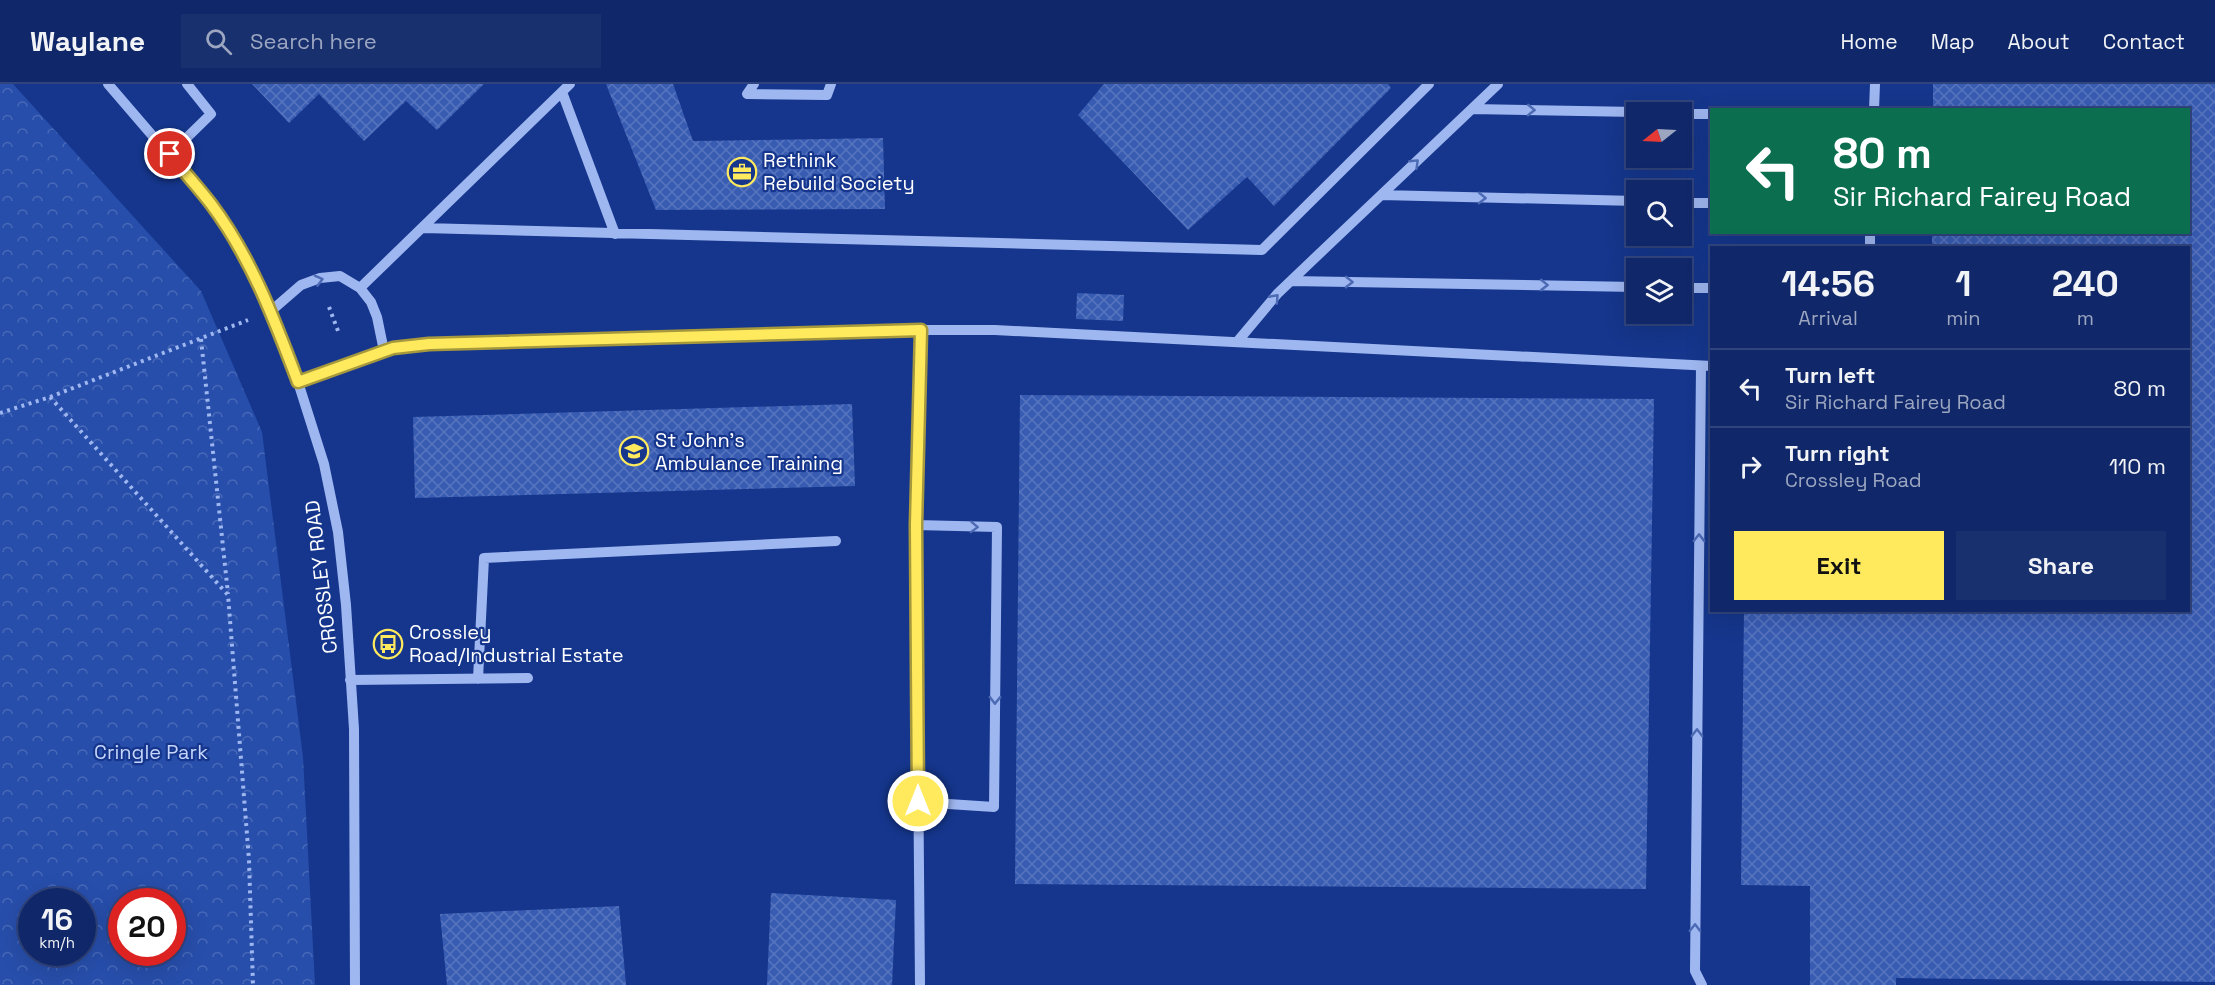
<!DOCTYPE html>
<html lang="en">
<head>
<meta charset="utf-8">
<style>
	body { margin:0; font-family:"Space Grotesk",sans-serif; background:#19306f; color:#f1f3f6; height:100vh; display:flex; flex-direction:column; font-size:22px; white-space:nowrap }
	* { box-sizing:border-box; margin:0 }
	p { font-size:20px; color:#9ca6c0 }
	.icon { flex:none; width:33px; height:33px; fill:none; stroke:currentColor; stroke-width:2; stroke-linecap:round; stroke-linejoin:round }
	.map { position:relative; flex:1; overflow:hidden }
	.details { position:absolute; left:1710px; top:162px; width:480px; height:366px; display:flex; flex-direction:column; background:#102869; border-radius:0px; box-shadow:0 6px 24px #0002,0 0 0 2px #30447d }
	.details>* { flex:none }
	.hud { position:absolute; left:1710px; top:24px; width:480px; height:126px; border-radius:0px; box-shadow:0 6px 24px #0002,0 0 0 2px #30447d; background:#0b6e4f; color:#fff; overflow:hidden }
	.needle { width:39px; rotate:252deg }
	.controls { position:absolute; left:1626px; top:18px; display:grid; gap:12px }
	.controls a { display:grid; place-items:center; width:66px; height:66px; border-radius:0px; background:#102869; box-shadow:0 6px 24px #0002,0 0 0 2px #30447d; font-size:30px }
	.speed { position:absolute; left:18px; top:804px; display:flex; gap:12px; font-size:30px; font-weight:700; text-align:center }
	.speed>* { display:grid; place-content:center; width:78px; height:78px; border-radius:50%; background:#102869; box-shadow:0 6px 24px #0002,0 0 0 2px #30447d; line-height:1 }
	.speed small { font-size:15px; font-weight:400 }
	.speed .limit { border:9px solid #d22; background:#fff; color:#111 }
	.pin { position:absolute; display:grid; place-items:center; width:51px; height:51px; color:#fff; margin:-26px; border:3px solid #fff; border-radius:50%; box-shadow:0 2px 6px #0007 }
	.me { position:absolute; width:66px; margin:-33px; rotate:0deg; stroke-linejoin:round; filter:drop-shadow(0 0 4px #0008) }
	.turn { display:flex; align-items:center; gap:21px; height:126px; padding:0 24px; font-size:27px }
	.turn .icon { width:78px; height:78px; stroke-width:2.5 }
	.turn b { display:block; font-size:42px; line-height:51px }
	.eta { display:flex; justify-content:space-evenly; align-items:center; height:102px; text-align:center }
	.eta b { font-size:36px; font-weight:700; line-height:42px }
	.button { display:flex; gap:12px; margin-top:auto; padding:12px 24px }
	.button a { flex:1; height:69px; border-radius:0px; background:#ffea5e; color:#111; font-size:24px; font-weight:700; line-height:69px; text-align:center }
	.button a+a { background:#19306f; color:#f1f3f6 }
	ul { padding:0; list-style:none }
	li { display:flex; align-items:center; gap:18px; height:78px; padding:0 24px; border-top:2px solid #30447d }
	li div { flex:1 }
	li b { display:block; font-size:22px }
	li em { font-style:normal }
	header { display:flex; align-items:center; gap:36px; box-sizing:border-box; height:84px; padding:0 30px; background:#102869; border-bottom:2px solid #30447d }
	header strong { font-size:28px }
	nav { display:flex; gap:33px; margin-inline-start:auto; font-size:21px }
	.search { width:420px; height:54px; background:#19306f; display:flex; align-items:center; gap:15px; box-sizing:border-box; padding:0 21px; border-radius:0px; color:#9ca6c0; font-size:22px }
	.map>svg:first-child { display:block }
	.forest { fill:url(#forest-crowns); fill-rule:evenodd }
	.building { fill:url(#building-cross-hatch) }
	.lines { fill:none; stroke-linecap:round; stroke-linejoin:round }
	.path { stroke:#9fb7f0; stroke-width:4; stroke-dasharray:3 4.5; stroke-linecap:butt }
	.minor { stroke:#9fb7f0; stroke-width:10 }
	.oneway { stroke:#4c6ab4 }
	.route-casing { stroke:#a6983d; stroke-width:15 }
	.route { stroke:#ffea5e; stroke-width:10 }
	.labels { text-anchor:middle; stroke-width:4.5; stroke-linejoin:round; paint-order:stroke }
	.poi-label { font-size:20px; fill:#fff; stroke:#15368c; text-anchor:start }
	.street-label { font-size:20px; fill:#fff; stroke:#15368c }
	.park-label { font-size:20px; fill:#c5d5fb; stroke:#15368c }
</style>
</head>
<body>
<header>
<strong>Waylane</strong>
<div class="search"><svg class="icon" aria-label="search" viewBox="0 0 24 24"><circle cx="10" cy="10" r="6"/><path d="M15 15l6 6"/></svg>Search here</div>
<nav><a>Home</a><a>Map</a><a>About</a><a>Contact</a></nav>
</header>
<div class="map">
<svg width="2215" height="901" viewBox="0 0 2215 901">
	<defs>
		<pattern id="forest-crowns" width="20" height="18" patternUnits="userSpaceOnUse" patternTransform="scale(1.5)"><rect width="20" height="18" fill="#274eab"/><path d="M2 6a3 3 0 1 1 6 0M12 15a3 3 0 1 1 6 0" fill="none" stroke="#4769b8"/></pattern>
		<pattern id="building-cross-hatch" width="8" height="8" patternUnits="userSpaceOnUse" patternTransform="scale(1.5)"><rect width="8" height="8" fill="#395cb3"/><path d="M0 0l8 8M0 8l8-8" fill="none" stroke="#5774be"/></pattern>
	</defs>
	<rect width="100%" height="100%" fill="#15368c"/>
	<path class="forest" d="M0 0H13L201 207 262 348 303 673 315 901H0ZM32 818H82V868H32ZM122 818H172V868H122Z"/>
	<path class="building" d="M252 0H484L437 46 406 17 364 57 319 10 289 39Z
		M606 0H673L693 57 883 54 885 125 656 126Z
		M1104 0H1388L1391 4 1274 122 1247 93 1188 146 1078 31Z
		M1933 0H2215V898L1896 894V901H1810V802L1741 801 1744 526H2188V164H1932V148H2188V26H1933Z
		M1077 209 1124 211 1123 237 1076 235Z
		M1020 311 1654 315 1646 805 1015 800Z
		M852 320 855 402 415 414 413 333Z
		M771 809 896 816 892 901H767Z
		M619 822 626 901H447L440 830Z"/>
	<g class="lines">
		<path class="path" d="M329 223 338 247
			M201 255 228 510
			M50 313 228 511 249 776 253 901
			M0 329 50 313 248 236"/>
		<path class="minor" d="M108 0 212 121 241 168 271 227 298 298 324 380 338 448 346 521 354 645 355 901
			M754 0 747 10 827 11 831 0
			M562 8 615 150
			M1472 25 1637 28
			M1874 26 1875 0
			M1682 30H1712
			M170 70 211 30 187 0
			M1381 111 1636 117
			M1682 119H1712
			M423 144 1262 166 1429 0
			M1870 164V148
			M1291 197 1636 203
			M360 204 570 0
			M1682 204H1712
			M271 227 301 201 320 194 340 192 360 204 371 218 377 233 384 267
			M1237 258 1278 209 1498 0
			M1701 282 1695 887 1702 901
			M298 298 393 265 429 260 921 246H995L1712 282
			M916 441 997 443 994 723 918 718
			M478 595 484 474 836 457
			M350 596 528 594
			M920 901 916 441 921 246"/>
	</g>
	<defs><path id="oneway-chevron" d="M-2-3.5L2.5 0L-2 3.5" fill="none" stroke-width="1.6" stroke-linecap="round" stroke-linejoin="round" transform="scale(1.5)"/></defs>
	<g class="oneway">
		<use href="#oneway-chevron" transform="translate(1531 26) rotate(1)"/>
		<use href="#oneway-chevron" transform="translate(1415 79) rotate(-44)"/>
		<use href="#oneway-chevron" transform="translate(1482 114) rotate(1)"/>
		<use href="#oneway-chevron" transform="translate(319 196) rotate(-15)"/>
		<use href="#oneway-chevron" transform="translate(1349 198) rotate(1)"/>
		<use href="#oneway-chevron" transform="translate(1544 201) rotate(1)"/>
		<use href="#oneway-chevron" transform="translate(1275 214) rotate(-48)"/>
		<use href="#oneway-chevron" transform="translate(974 443) rotate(2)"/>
		<use href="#oneway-chevron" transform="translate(1699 454) rotate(-89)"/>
		<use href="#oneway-chevron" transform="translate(995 616) rotate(91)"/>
		<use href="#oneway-chevron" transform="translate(1697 649) rotate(-89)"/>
		<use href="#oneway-chevron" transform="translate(1695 844) rotate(-89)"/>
	</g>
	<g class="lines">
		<g class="route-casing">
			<path id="route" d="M170 70C183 87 198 103 211 120 251 173 275 237 298 298L393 264 429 260 921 246 916 441 918 717"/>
		</g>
		<use href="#route" class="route"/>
	</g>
	<defs>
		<g id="office-ring" transform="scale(1.5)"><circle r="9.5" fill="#15368c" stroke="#ffea5e" stroke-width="1.5"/><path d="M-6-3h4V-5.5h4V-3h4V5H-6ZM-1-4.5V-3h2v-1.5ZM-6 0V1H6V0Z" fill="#ffea5e"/></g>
		<g id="university-ring" transform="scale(1.5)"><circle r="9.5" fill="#15368c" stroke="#ffea5e" stroke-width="1.5"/><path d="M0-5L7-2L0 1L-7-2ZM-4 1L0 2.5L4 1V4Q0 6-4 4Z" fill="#ffea5e"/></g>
		<g id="bus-ring" transform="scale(1.5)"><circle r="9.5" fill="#15368c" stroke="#ffea5e" stroke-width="1.5"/><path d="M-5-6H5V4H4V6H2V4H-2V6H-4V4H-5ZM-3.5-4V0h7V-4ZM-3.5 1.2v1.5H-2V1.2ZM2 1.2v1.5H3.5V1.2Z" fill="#ffea5e"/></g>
	</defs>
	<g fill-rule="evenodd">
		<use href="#office-ring" x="742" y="88"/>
		<use href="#university-ring" x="634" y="367"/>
		<use href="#bus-ring" x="388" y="560"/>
	</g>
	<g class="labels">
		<g class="poi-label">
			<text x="763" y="83">Rethink<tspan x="763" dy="23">Rebuild Society</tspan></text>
			<text x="655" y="363">St John's<tspan x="655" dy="23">Ambulance Training</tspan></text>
			<text x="409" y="555">Crossley<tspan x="409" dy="23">Road/Industrial Estate</tspan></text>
		</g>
		<g class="street-label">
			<text transform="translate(321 493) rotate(-97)" y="7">CROSSLEY ROAD</text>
		</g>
		<g class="park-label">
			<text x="151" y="675">Cringle Park</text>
		</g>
	</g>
</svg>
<div class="controls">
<a><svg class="needle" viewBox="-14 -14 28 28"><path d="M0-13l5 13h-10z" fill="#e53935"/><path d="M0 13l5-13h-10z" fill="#9ca6c0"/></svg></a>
<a><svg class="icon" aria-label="search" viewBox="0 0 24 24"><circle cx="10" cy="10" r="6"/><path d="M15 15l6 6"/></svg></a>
<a><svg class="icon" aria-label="layers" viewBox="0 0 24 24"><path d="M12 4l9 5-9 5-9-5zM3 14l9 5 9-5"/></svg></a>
</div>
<div class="speed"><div>16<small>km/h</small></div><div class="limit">20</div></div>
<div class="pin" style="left:170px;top:70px;background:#d93025"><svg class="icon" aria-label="arrive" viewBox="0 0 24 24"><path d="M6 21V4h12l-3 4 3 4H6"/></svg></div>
<svg class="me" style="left:918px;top:717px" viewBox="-20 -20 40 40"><circle r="17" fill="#ffea5e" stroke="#fff" stroke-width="3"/><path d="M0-11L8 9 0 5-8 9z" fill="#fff"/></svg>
<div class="hud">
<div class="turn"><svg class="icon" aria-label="left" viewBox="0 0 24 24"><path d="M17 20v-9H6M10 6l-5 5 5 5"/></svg><div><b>80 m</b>Sir Richard Fairey Road</div></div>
</div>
<section class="details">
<div class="eta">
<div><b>14:56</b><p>Arrival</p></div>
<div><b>1</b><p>min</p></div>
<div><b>240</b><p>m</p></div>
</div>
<ul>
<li><svg class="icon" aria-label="left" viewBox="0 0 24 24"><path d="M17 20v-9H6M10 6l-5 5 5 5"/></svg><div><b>Turn left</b><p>Sir Richard Fairey Road</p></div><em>80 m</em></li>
<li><svg class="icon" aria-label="right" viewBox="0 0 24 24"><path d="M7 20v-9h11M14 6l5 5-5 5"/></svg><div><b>Turn right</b><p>Crossley Road</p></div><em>110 m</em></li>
</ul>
<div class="button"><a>Exit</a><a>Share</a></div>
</section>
</div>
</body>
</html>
